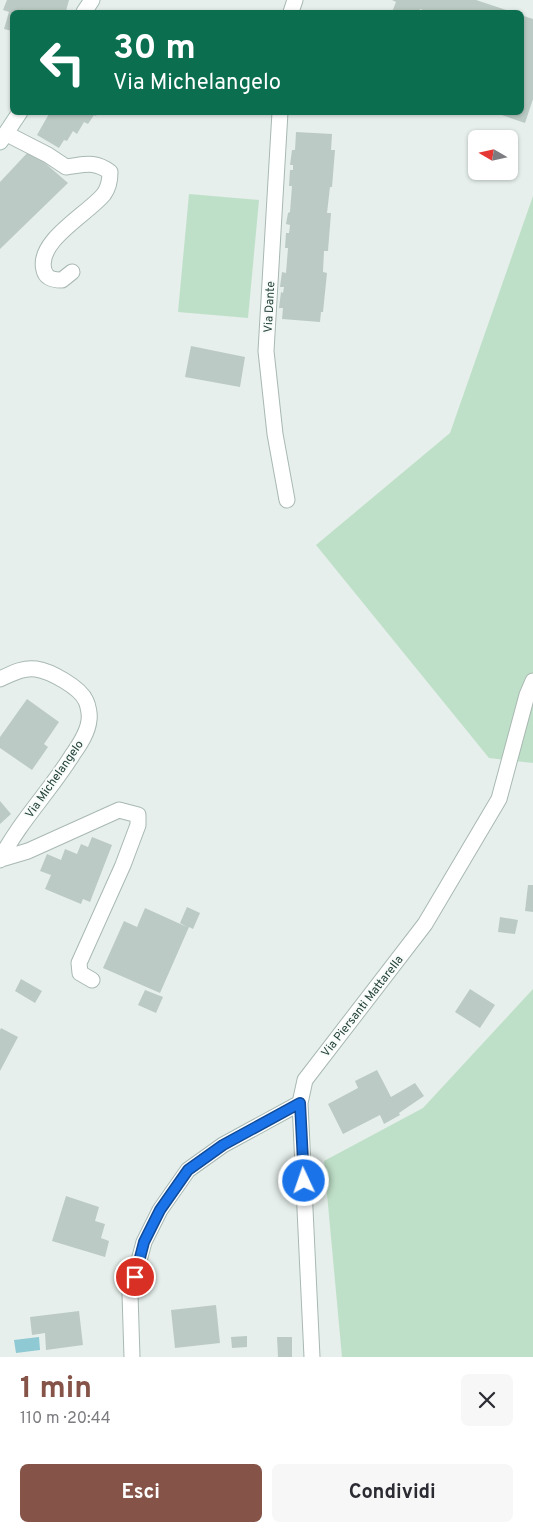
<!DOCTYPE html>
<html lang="it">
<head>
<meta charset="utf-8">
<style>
	body { margin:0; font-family:Overpass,sans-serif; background:#f7f7f7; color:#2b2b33; height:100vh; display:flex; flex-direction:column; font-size:19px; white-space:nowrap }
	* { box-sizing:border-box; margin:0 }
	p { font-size:16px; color:#7c7c81 }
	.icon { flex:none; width:28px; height:28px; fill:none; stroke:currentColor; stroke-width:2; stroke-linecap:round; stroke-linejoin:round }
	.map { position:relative; height:1357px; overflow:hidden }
	.panel { display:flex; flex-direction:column; background:#fff; flex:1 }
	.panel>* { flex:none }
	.guide { position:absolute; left:10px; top:10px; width:514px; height:105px; border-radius:8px; box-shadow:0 1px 4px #0004; background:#0b6e4f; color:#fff; overflow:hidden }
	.needle { width:32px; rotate:279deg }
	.buttons { position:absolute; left:468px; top:130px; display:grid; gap:10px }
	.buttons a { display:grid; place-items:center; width:50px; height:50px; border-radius:8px; background:#fff; box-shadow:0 1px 4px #0004; font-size:25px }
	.pin { position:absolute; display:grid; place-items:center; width:42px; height:42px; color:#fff; margin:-21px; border:2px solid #fff; border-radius:50%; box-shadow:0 1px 5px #0007 }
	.me { position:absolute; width:55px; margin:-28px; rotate:357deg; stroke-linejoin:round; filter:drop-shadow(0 0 4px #0008) }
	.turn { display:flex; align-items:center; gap:18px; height:105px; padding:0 20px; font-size:22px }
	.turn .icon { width:65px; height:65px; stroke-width:2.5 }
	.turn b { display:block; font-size:35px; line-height:42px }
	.round { display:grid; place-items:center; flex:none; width:52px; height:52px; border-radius:8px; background:#f7f7f7 }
	.head { display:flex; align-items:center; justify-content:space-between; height:85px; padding:0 20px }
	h1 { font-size:30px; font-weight:700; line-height:38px; color:#855347 }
	.button { display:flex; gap:10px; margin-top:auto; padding:10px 20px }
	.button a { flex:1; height:58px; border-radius:8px; background:#855347; color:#fff; font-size:20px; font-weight:700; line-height:58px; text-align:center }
	.button a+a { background:#f7f7f7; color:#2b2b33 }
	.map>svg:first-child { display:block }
	.green { fill:#bfe0c8 }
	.water { fill:#8ec9d4 }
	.building { fill:#bbcac4 }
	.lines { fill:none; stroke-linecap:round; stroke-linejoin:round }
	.street-casing { stroke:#a8b8b2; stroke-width:17 }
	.secondary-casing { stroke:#a4bbb3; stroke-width:17 }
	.street { stroke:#fff; stroke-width:15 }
	.secondary { stroke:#fff; stroke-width:15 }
	.route-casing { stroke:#114b97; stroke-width:12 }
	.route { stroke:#1a73e8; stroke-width:9 }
	.labels { text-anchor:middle; stroke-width:4; stroke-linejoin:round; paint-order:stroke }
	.street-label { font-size:12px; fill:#24423a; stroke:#f7fbf9 }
</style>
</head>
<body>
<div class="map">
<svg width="533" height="1357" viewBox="0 0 533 1357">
	<rect width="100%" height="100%" fill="#e6efeb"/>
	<path class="green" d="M189 194 259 200 248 318 178 312Z
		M533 196V763L489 758 316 545 450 433Z
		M533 989V1357H342L324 1161 423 1108Z"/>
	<path class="water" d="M39 1337 40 1350 16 1353 14 1340Z"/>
	<path class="building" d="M7 0H69L66 11 63 10V12H12V31L4 29 9 12 3 10Z
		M392 0H476L512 12H429L420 9 419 12H392L396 2Z
		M521 15 533 19V99L525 123 496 113 521 112Z
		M50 112H98L96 116 94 115 88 124 84 122 77 134 73 131 67 141 64 140 59 148 37 135Z
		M296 132 332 134 331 150H335L332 187H330L327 213H331L328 251H324L323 272 327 273 323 312H321L320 322 282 319 283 308H279L281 292 283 293 284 287H280L282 272 286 273 288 248H285L286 233H289L290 225 286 224 288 213 290 212 292 186H289L290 170H293V165H290L292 150H295Z
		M30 150 68 183 0 249V182Z
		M191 346 245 357 240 387 185 377Z
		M27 699 59 722 44 744 48 747 32 770 0 748V737Z
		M0 801 11 814 0 824Z
		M92 837 112 845 90 902 83 899 81 904 45 889 51 875 40 871 47 854 61 860 65 849 77 854 81 844 88 847Z
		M528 885H533V912L525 911Z
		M187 907 200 913 193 929 189 927 160 993 103 968 124 921 137 927 145 908 187 927 180 923Z
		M500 917 518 920 515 934 498 932Z
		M21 979 42 991 35 1003 15 991Z
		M470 989 495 1005 480 1028 455 1012Z
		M145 990 163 997 156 1013 138 1005Z
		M1 1028 18 1037 0 1071V1030Z
		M377 1070 391 1097 415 1083 424 1096 399 1113 400 1115 384 1124 380 1115 343 1134 328 1104 358 1088 355 1081Z
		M66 1196 99 1207 95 1221 105 1224 101 1238 109 1241 105 1257 52 1241Z
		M216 1305 220 1343 175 1348 171 1310Z
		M79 1311 83 1345 46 1350 45 1333 32 1335 30 1317Z
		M247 1336V1347L232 1348 231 1337Z
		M277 1337H292V1357H278Z"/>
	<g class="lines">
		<g class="street-casing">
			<path id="street" d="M291 12 295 0
				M280 112 266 351 275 434 287 500
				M7 134 48 155 66 167C84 165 94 160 110 172 110 181 109 187 104 194 88 214 36 241 44 270 46 279 54 280 62 280L72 272
				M0 679C11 674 23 667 36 669 50 671 80 687 86 701 88 705 90 715 89 720 88 732 80 744 73 754 51 790 19 822 0 860
				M1 859 28 851 119 810 138 815V825L123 865 79 963 80 973 92 980
				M132 1357 130 1294 144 1242 160 1210 188 1170 223 1145 300 1103
				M312 1357 300 1103 305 1080 425 924 499 799 527 695 533 681"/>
		</g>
		<g class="secondary-casing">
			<path id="secondary" d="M84 12 92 0
				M0 142 20 112"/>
		</g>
		<use href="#street" class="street"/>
		<use href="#secondary" class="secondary"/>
	</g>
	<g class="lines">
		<g class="route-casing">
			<path id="route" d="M135 1277 144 1242 160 1210 188 1170 223 1145 300 1103 304 1181"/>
		</g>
		<use href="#route" class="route"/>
	</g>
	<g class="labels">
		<g class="street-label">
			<text transform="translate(269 307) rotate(-87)" y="4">Via Dante</text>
			<text transform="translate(54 779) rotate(-55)" y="4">Via Michelangelo</text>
			<text transform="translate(362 1006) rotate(-52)" y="4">Via Piersanti Mattarella</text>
		</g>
	</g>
</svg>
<div class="buttons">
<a><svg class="needle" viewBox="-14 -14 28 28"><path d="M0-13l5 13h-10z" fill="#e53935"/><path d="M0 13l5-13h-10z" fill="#7c7c81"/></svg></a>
</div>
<div class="pin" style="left:135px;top:1277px;background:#d93025"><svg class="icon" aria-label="arrive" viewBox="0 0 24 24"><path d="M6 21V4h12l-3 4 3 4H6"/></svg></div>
<svg class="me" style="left:304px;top:1181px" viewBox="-20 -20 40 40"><circle r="17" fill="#1a73e8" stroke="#fff" stroke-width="3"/><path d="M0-11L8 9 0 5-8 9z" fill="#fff"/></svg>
<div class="guide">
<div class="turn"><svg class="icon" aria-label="left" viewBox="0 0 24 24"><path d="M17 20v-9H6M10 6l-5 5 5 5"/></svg><div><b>30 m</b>Via Michelangelo</div></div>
</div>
</div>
<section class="panel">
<div class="head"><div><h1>1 min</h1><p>110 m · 20:44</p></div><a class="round"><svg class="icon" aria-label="close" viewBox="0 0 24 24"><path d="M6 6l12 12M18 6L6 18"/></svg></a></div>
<div class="button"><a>Esci</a><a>Condividi</a></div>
</section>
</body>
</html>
